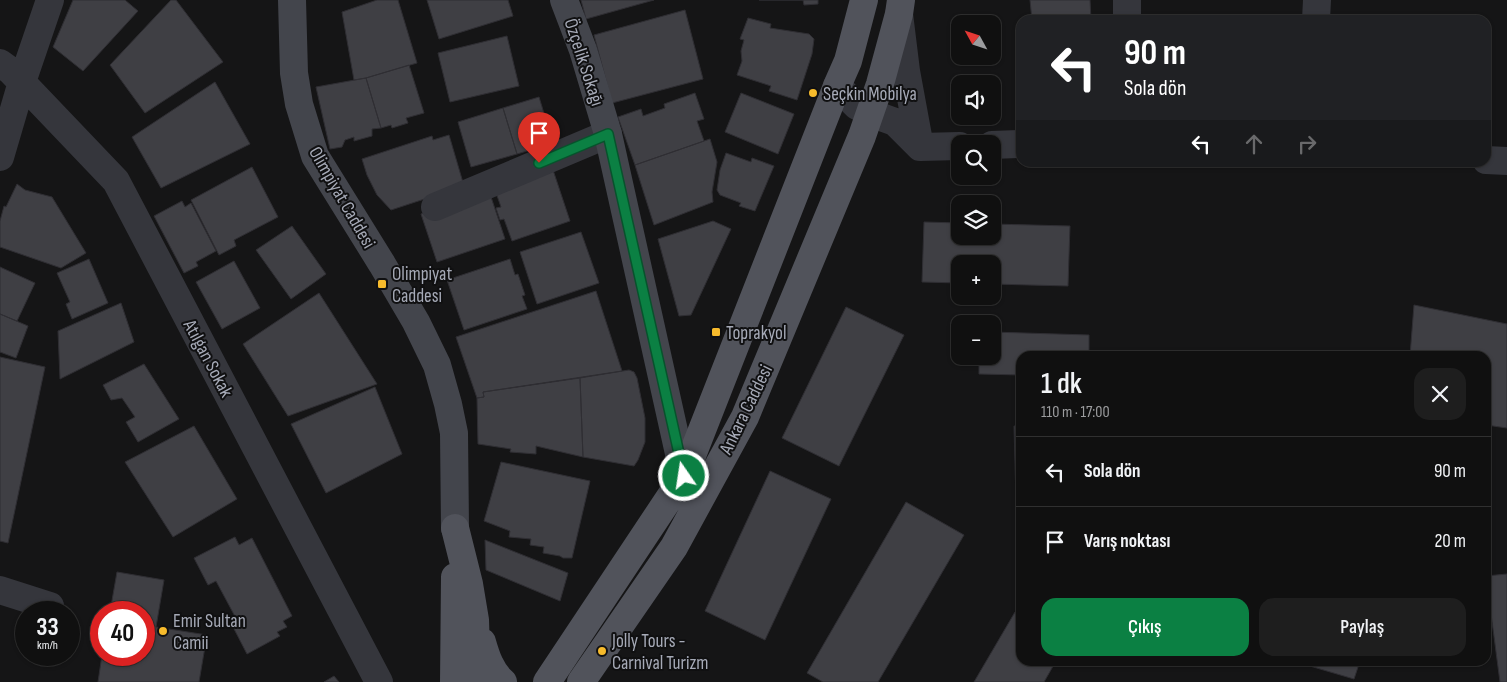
<!DOCTYPE html>
<html lang="tr">
<head>
<meta charset="utf-8">
<style>
	body { margin:0; font-family:"Sofia Sans Condensed",sans-serif; background:#1e1e1e; color:#f1f3f6; height:100vh; display:flex; flex-direction:column; font-size:19px; white-space:nowrap }
	* { box-sizing:border-box; margin:0 }
	p { font-size:16px; color:#9c9d9f }
	.icon { flex:none; width:28px; height:28px; fill:none; stroke:currentColor; stroke-width:2; stroke-linecap:round; stroke-linejoin:round }
	.map { position:relative; flex:1; overflow:hidden }
	.sheet { position:absolute; left:1016px; top:351px; width:475px; height:315px; display:flex; flex-direction:column; background:#101010; border-radius:15px; box-shadow:0 1px 4px #0004,0 0 0 1px #303030 }
	.sheet>* { flex:none }
	.hud { position:absolute; left:1016px; top:15px; width:475px; height:152px; border-radius:15px; box-shadow:0 1px 4px #0004,0 0 0 1px #303030; background:#202124; color:#fff; overflow:hidden }
	.needle { width:32px; rotate:310deg }
	.tools { position:absolute; left:951px; top:15px; display:grid; gap:10px }
	.tools a { display:grid; place-items:center; width:50px; height:50px; border-radius:10px; background:#101010; box-shadow:0 1px 4px #0004,0 0 0 1px #303030; font-size:25px }
	.speed { position:absolute; left:15px; top:601px; display:flex; gap:10px; font-size:25px; font-weight:700; text-align:center }
	.speed>* { display:grid; place-content:center; width:65px; height:65px; border-radius:50%; background:#101010; box-shadow:0 1px 4px #0004,0 0 0 1px #303030; line-height:1 }
	.speed small { font-size:12px; font-weight:400 }
	.speed .limit { border:8px solid #d22; background:#fff; color:#111 }
	.pin { position:absolute; display:grid; place-items:center; width:42px; height:42px; color:#fff; margin:-51px -21px; border-radius:50% 50% 50% 0; rotate:-45deg; box-shadow:0 0 5px #0007 }
	.pin .icon { rotate:45deg }
	.me { position:absolute; width:55px; margin:-28px; rotate:347deg; stroke-linejoin:round; filter:drop-shadow(0 0 4px #0008) }
	.turn { display:flex; align-items:center; gap:18px; height:105px; padding:0 25px; font-size:22px }
	.turn .icon { width:65px; height:65px; stroke-width:2.5 }
	.turn b { display:block; font-size:35px; line-height:42px }
	.lanes { display:flex; align-items:center; height:48px; padding:0 25px; background:#0003; justify-content:center; gap:25px; direction:ltr }
	.lanes .off { opacity:.35 }
	.round { display:grid; place-items:center; flex:none; width:52px; height:52px; border-radius:15px; background:#1e1e1e }
	.summary { display:flex; align-items:center; justify-content:space-between; height:85px; padding:0 25px }
	h1 { font-size:30px; font-weight:600; line-height:38px }
	.primary-button { display:flex; gap:10px; margin-top:auto; padding:10px 25px }
	.primary-button a { flex:1; height:58px; border-radius:15px; background:#0b8043; color:#fff; font-size:20px; font-weight:600; line-height:58px; text-align:center }
	.primary-button a+a { background:#1e1e1e; color:#f1f3f6 }
	ul { padding:0; list-style:none }
	li { display:flex; align-items:center; gap:15px; height:70px; padding:0 25px; border-top:1px solid #303030 }
	li div { flex:1 }
	li b { display:block; font-size:19px }
	li em { font-style:normal }
	.map>svg:first-child { display:block }
	.building { fill:#3f3f44; stroke:#2f2e33 }
	.lines { fill:none; stroke-linecap:round; stroke-linejoin:round }
	.street { stroke:#35363c; stroke-width:28 }
	.secondary { stroke:#43454c; stroke-width:28 }
	.primary { stroke:#51535b; stroke-width:28 }
	.route-casing { stroke:#07532c; stroke-width:12 }
	.route { stroke:#0b8043; stroke-width:9 }
	.poi-dot { fill:#f7bb2c; stroke:#101011; stroke-width:2 }
	.labels { text-anchor:middle; stroke-width:4; stroke-linejoin:round; paint-order:stroke }
	.street-label { font-size:19px; fill:#a6aab7; stroke:#101011 }
	.poi-label { font-size:19px; fill:#a6aab7; stroke:#101011; text-anchor:start }
</style>
</head>
<body>
<div class="map">
<svg width="1507" height="682" viewBox="0 0 1507 682">
	<rect width="100%" height="100%" fill="#151516"/>
	<path class="building" d="M73 0H125L138 11 83 71 53 47Z
		M171 0H176L223 62 145 113 110 65Z
		M377 0H398L417 63 366 78 354 80 342 12Z
		M427 0H508L513 16 439 39Z
		M581 0H654L586 19Z
		M759 0H818V4L804 5 803 0Z
		M1030 0H1090L1091 20H1032Z
		M685 10 703 79 612 103 594 35Z
		M748 18 771 24 770 28 809 34 814 39 812 54 797 100 769 91 771 86 737 75 742 61 741 51 744 40 740 39Z
		M507 36 519 86 450 102 438 53Z
		M409 65 424 113 406 118 408 123 392 128 391 125 381 128 366 78Z
		M366 78 381 128 372 129V136L354 141V137L345 140 342 147 330 149 316 87Z
		M215 82 250 144 161 188 132 137Z
		M695 93 704 119 697 121 704 141 635 165 618 117 641 109 643 116 665 108 664 104Z
		M741 93 794 114 778 154 725 132Z
		M539 97 553 143 517 154 503 108Z
		M503 108 517 154 471 167 458 122Z
		M449 135 464 186 391 210 377 195 367 175 362 159 432 136 433 140Z
		M710 139 717 162 712 192 713 202 654 225 635 165Z
		M726 153 751 162 752 158 774 166 755 211 739 206 741 203 720 195 717 190 720 170Z
		M252 167 278 217 234 240 236 246 219 255 191 200Z
		M552 167 570 221 512 241 504 219 500 220 496 208 501 207 494 187Z
		M17 184 25 190 52 197 86 253 61 268 0 247V221L4 206 6 207Z
		M489 191 505 239 437 262 421 214Z
		M182 201 185 207 191 203 216 251 196 262 198 266 184 273 154 216Z
		M713 221 731 229 691 315 679 316 658 239Z
		M924 222 960 223V236H992V224L1070 226 1068 286 992 284V264H960V283L922 282Z
		M292 226 326 274 291 299 256 250Z
		M581 232 599 283 537 304 520 252Z
		M89 259 108 303 72 319 66 304 70 302 57 273Z
		M510 259 515 275 518 274 525 295 522 296 527 309 464 330 447 280Z
		M234 261 260 308 222 329 196 282Z
		M0 267 35 283 17 321 0 314Z
		M596 291 622 371 483 392 484 397 477 398 456 337Z
		M319 293 377 384 288 416 243 344Z
		M121 303 134 342 60 379 58 331Z
		M1414 305 1507 324V428L1486 425V356H1410Z
		M846 307 904 335 839 466 782 438Z
		M0 314 28 326 16 358 0 352Z
		M992 332 1089 335V356H1021V375L979 374V356H992Z
		M0 357 45 367 8 543 0 541Z
		M144 364 179 419 138 442 126 422 135 417 122 398 111 400 103 385Z
		M629 370 634 372 637 378 645 418V442L638 460 634 466 583 457 580 378Z
		M580 378 583 457 536 446V454L510 452 511 449 478 444 477 398 484 397 483 392Z
		M375 387 402 454 326 493 291 424Z
		M194 426 237 499 173 537 125 462Z
		M1014 426H1021V577H1018Z
		M501 462 590 481 572 558H563L560 556 543 553 544 547 530 545 531 539 509 537 510 531 484 521Z
		M770 471 831 499 765 640 705 611Z
		M906 502 964 535 878 682H823L807 673Z
		M235 537 239 545 252 538 292 616 283 621 287 627 277 632 280 636 247 654 232 625 238 622 216 581 208 585 194 558Z
		M485 540 568 573 560 601 486 570Z
		M117 572 164 580 156 627 207 635 199 682H98L102 655H144V612H110Z
		M1507 574V682H1500L1486 576Z
		M1015 612 1021 616V661H1056L1044 682H974Z
		M1231 661H1258V665Z
		M1293 661H1360L1354 679Z
		M334 676 339 682H324Z"/>
	<g class="lines">
		<path class="street" d="M1127 0V20
			M899 14 906 71 920 147
			M1316 20 1317 0
			M0 63 11 71 116 181 379 682
			M837 86 857 106 870 113 895 122 920 147
			M992 145 1021 144
			M920 147 960 146
			M0 157 22 82 50 0
			M1486 160 1507 161
			M435 207 608 134
			M0 590 50 606"/>
		<path class="secondary" d="M292 0 294 73 299 104 315 156 382 264 416 322 437 365 448 404 454 433 455 528
			M564 0 583 50 608 134 684 476"/>
		<path class="primary" d="M455 528 469 584 475 620 477 682
			M482 642C486 656 491 672 503 682
			M454 682 455 577
			M547 682 684 476 837 86 848 61 864 0
			M581 682 674 547 745 417 862 136 880 84 899 14 901 0"/>
	</g>
	<g class="lines">
		<g class="route-casing">
			<path id="route" d="M539 163 608 134 684 476"/>
		</g>
		<use href="#route" class="route"/>
	</g>
	<g class="poi-dot">
		<circle cx="813" cy="93" r="5"/>
		<rect x="377" y="279" width="10" height="10" rx="2.5"/>
		<rect x="711" y="327" width="10" height="10" rx="2.5"/>
		<circle cx="163" cy="631" r="5"/>
		<circle cx="602" cy="651" r="5"/>
	</g>
	<g class="labels">
		<g class="street-label">
			<text transform="translate(585 62) rotate(72)" y="7">Özçelik Sokağı</text>
			<text transform="translate(343 197) rotate(60)" y="7">Olimpiyat Caddesi</text>
			<text transform="translate(209 358) rotate(62)" y="7">Atılgan Sokak</text>
			<text transform="translate(745 409) rotate(-64)" y="7">Ankara Caddesi</text>
		</g>
		<g class="poi-label">
			<text x="823" y="100">Seçkin Mobilya</text>
			<text x="392" y="280">Oli̇mpi̇yat<tspan x="392" dy="22">Caddesi̇</tspan></text>
			<text x="726" y="339">Toprakyol</text>
			<text x="173" y="627">Emir Sultan<tspan x="173" dy="22">Camii</tspan></text>
			<text x="612" y="647">Jolly Tours -<tspan x="612" dy="22">Carnival Turizm</tspan></text>
		</g>
	</g>
</svg>
<div class="tools">
<a><svg class="needle" viewBox="-14 -14 28 28"><path d="M0-13l5 13h-10z" fill="#e53935"/><path d="M0 13l5-13h-10z" fill="#9c9d9f"/></svg></a>
<a><svg class="icon" aria-label="sound" viewBox="0 0 24 24"><path d="M4 9h4l5-4v14l-5-4H4zM17 9q2 3 0 6"/></svg></a>
<a><svg class="icon" aria-label="search" viewBox="0 0 24 24"><circle cx="10" cy="10" r="6"/><path d="M15 15l6 6"/></svg></a>
<a><svg class="icon" aria-label="layers" viewBox="0 0 24 24"><path d="M12 4l9 5-9 5-9-5zM3 14l9 5 9-5"/></svg></a>
<a>+</a>
<a>−</a>
</div>
<div class="speed"><div>33<small>km/h</small></div><div class="limit">40</div></div>
<div class="pin" style="left:539px;top:163px;background:#d93025"><svg class="icon" aria-label="arrive" viewBox="0 0 24 24"><path d="M6 21V4h12l-3 4 3 4H6"/></svg></div>
<svg class="me" style="left:684px;top:476px" viewBox="-20 -20 40 40"><circle r="17" fill="#0b8043" stroke="#fff" stroke-width="3"/><path d="M0-11L8 9 0 5-8 9z" fill="#fff"/></svg>
<div class="hud">
<div class="turn"><svg class="icon" aria-label="left" viewBox="0 0 24 24"><path d="M17 20v-9H6M10 6l-5 5 5 5"/></svg><div><b>90 m</b>Sola dön</div></div>
<div class="lanes"><svg class="icon" aria-label="left" viewBox="0 0 24 24"><path d="M17 20v-9H6M10 6l-5 5 5 5"/></svg><svg class="icon off" aria-label="ahead" viewBox="0 0 24 24"><path d="M12 20V5M6 11l6-6 6 6"/></svg><svg class="icon off" aria-label="right" viewBox="0 0 24 24"><path d="M7 20v-9h11M14 6l5 5-5 5"/></svg></div>
</div>
<section class="sheet">
<div class="summary"><div><h1>1 dk</h1><p>110 m · 17:00</p></div><a class="round"><svg class="icon" aria-label="close" viewBox="0 0 24 24"><path d="M6 6l12 12M18 6L6 18"/></svg></a></div>
<ul>
<li><svg class="icon" aria-label="left" viewBox="0 0 24 24"><path d="M17 20v-9H6M10 6l-5 5 5 5"/></svg><div><b>Sola dön</b></div><em>90 m</em></li>
<li><svg class="icon" aria-label="arrive" viewBox="0 0 24 24"><path d="M6 21V4h12l-3 4 3 4H6"/></svg><div><b>Varış noktası</b></div><em>20 m</em></li>
</ul>
<div class="primary-button"><a>Çıkış</a><a>Paylaş</a></div>
</section>
</div>
</body>
</html>
